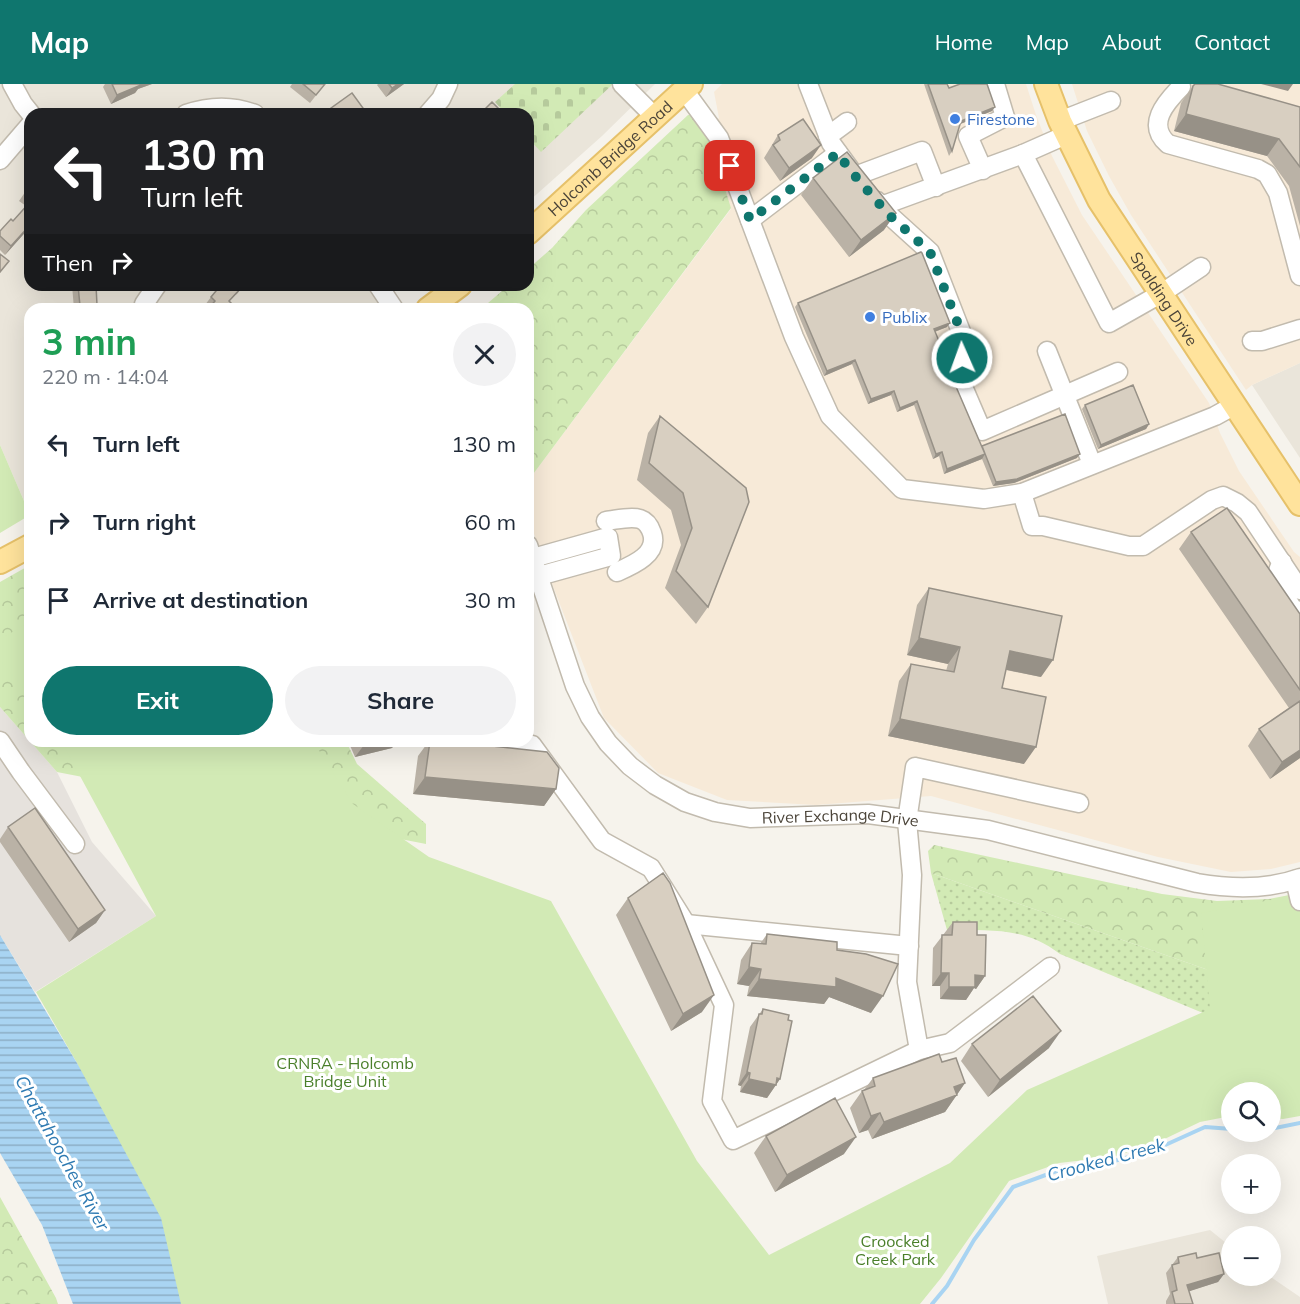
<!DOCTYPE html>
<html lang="en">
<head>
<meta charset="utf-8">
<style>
	body { margin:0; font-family:Mulish,sans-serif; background:#f2f2f3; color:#1f2937; height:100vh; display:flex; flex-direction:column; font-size:22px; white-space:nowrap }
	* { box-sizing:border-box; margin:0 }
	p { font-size:20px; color:#747a83 }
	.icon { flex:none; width:33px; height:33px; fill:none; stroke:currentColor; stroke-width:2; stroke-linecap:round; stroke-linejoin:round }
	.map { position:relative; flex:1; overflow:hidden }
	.details { position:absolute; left:24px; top:219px; width:510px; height:444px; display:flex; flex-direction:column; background:#fff; border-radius:18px; box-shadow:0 6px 24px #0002 }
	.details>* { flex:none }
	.hud { position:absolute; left:24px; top:24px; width:510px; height:183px; border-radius:18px; box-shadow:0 6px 24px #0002; background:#202124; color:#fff; overflow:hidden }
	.tools { position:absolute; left:1221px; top:998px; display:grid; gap:12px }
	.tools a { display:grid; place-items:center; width:60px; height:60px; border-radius:50%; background:#fff; box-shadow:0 6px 24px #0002; font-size:30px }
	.pin { position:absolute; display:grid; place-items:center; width:51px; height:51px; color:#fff; margin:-26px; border-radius:12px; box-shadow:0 3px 9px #0006 }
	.me { position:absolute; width:66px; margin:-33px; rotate:358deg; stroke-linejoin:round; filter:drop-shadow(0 0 4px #0008) }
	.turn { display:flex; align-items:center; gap:21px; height:126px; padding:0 18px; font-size:27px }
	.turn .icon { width:78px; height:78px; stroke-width:2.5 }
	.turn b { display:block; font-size:42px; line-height:51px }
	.then { display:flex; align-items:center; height:57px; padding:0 18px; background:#0003; gap:12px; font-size:22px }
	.round { display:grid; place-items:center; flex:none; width:63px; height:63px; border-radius:32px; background:#f2f2f3 }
	.headline { display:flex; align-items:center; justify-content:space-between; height:102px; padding:0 18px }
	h1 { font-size:36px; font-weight:700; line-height:45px; color:#1e9e55 }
	.cta { display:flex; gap:12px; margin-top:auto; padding:12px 18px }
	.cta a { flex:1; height:69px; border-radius:36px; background:#0f766e; color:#fff; font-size:24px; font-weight:700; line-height:69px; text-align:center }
	.cta a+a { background:#f2f2f3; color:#1f2937 }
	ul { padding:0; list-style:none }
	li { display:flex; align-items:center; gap:18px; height:78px; padding:0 18px }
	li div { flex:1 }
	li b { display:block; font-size:22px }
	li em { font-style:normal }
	header { display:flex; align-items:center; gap:36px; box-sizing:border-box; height:84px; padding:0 30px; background:#0f766e; color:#fff }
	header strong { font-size:28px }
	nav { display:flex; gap:33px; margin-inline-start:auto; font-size:21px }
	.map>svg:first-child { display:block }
	.residential { fill:#eae5da }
	.commercial { fill:#f7ead8 }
	.industrial { fill:#e6e2dd }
	.grass { fill:url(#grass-dots) }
	.forest { fill:url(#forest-crowns) }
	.cemetery { fill:url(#cemetery-stones) }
	.green { fill:#d2eab5 }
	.water { fill:url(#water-rules) }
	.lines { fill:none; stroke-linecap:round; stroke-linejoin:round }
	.stream { stroke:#a9d4f2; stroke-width:4 }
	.minor-casing { stroke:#c2bbae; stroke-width:21 }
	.major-casing { stroke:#e6c16a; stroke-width:26 }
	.minor { stroke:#fff; stroke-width:18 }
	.major { stroke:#ffe39c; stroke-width:22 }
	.wall { fill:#bab2a6 }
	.shaded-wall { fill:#979187 }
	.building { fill:#d8cfc1; stroke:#979187; stroke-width:1.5 }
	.route { stroke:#0f766e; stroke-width:10; stroke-dasharray:0 18 }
	.shop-dot { fill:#3f7fe0; stroke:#fff; stroke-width:2 }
	.labels { text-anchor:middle; stroke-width:6; stroke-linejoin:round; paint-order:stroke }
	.shop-label { font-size:16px; fill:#366cbe; stroke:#fff; text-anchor:start }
	.street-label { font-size:16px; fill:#4b4439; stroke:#fff }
	.park-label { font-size:16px; fill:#4a7f2a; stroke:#fff }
	.water-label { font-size:18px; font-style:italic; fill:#2e7ab2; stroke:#fff }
</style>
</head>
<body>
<header>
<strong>Map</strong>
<nav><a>Home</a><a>Map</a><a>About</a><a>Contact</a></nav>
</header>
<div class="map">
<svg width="1300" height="1220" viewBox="0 0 1300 1220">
	<defs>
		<pattern id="grass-dots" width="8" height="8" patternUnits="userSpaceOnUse" patternTransform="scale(1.5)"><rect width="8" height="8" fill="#d2eab5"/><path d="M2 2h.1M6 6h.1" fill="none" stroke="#b6ca9c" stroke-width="1.8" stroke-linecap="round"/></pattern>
		<pattern id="forest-crowns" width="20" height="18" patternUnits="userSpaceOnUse" patternTransform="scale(1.5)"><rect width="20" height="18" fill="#d2eab5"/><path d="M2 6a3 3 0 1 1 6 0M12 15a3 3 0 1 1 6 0" fill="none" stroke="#b6ca9c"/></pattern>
		<pattern id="cemetery-stones" width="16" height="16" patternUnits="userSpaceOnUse" patternTransform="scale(1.5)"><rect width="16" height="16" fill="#d2eab5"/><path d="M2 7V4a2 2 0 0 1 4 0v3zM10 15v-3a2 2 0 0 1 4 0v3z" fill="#b6ca9c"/></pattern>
		<pattern id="water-rules" width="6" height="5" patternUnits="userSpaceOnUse" patternTransform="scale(1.5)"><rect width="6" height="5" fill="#a9d4f2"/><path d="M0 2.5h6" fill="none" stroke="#8caec5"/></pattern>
	</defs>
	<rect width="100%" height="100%" fill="#f6f3ec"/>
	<path class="residential" d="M0 0H655L602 52 528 118V30H30V201H407H401L372 225H30V431L0 361Z
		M1300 279V374L1252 301Z
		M1210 1146 1231 1163 1232 1191H1268L1300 1213V1220H1108L1097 1172Z"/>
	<path class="commercial" d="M722 0H1026L1036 31 1052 72 1082 131 1209 319 1220 349 1239 387 1294 468 1300 473V778L1271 785 1231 788 1158 773 931 712 816 721 727 716 658 689 604 634 554 505 528 433V397L731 125 706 45 719 34 714 8Z
		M1072 0H1300V279L1252 301 1246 306 1131 131 1109 92 1087 47Z"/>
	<path class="industrial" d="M0 623 57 688 92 758 156 832 35 908 0 851Z"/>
	<path class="grass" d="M931 789 1300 918V969L1060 870C1023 842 991 847 947 846Z"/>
	<path class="forest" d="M694 30 706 45 731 124 528 397V225H481L509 201H528V185L552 164 586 126 688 31Z
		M30 481V657H346L357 680 426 740V760L57 688 0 623V498Z
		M934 761 1162 810 1217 817 1269 815 1300 809V918L931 789 928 767Z
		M0 1113 56 1214 58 1220H0Z"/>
	<path class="cemetery" d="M515 0H613L541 68 528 54V30H506L495 18Z"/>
	<path class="green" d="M0 361 30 431 0 449Z
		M30 538V612L0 576V555Z
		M61 657H313L353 720 429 773 551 817 697 1077 769 1171 950 1079 1027 1006 1210 925 1201 829 1276 815 1300 808V1032L1283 1035 1271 1034 1270 1008H1232L1231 1032 1200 1038 1152 1061 1112 1073 1059 1079 1009 1097 941 1194 920 1220H177L77 979 36 908 156 832Z"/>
	<path class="water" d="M0 851 77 979 161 1134 181 1220H73L42 1141 0 1069Z"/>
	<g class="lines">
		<path class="stream" d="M1270 1045 1300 1039
			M932 1220 947 1202 974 1156 1013 1103 1062 1085 1110 1078 1152 1067 1205 1043 1232 1045"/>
		<g class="minor-casing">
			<g id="minor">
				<path d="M12 0 23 20 31 30"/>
				<path d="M622 0 655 33"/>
				<path d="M808 0 831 59 855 92"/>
				<path d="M1181 3C1165 19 1146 41 1168 60L1258 85 1267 90 1278 109 1300 192"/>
				<path d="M684 6 719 54 794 253 830 332 902 405 984 415 1022 409 1215 332 1235 321"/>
				<path d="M186 30C209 22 232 21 255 30"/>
				<path d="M428 30 441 15 448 0"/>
				<path d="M1060 37 1111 17"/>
				<path d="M1066 51 1023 70 1109 239 1162 209 1201 183"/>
				<path d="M828 52 847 38"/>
				<path d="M0 76 30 41"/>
				<path d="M983 86 968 52 1005 33 995 0"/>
				<path d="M855 92 922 67 936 103"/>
				<path d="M877 117 888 130 930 168 965 258 958 291 982 347 1118 288"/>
				<path d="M881 122 1023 70"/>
				<path d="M750 136 838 69"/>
				<path d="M378 201 394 225"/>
				<path d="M144 220 157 201"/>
				<path d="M1252 257H1262L1300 245"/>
				<path d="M1047 267 1092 380"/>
				<path d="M1022 409 1032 442H1043L1129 462H1143L1212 416 1223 412 1237 419 1248 428 1300 506"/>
				<path d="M606 437C616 436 630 432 640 435 646 437 650 443 652 449 659 470 633 481 617 488"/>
				<path id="s1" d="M528 461 575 602 590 633 608 659 630 682 655 701 685 718 715 728 750 734 868 730 988 746 1197 799C1232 805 1267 806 1300 794"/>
				<path d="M533 474 608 453 611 472 539 492"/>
				<path d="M1282 478C1270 499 1282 507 1293 525L1300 527"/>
				<path d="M0 657 21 688 75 760"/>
				<path d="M493 657 532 661 602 757 651 784 686 840 724 921 712 1017 733 1056 919 966 950 959 1050 883"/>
				<path d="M1295 796 1300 817"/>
				<path d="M686 840 909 862"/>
				<path d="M919 966 907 898 912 791 907 737 915 683 1079 719"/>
			</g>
		</g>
		<g class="major-casing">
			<g id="major">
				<path id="s2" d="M1046 0 1060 37 1099 116 1300 420"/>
				<path id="s3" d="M528 149 691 0"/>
				<path d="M428 225 460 201"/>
				<path d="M0 478 30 462"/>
			</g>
		</g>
		<use href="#minor" class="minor"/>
		<use href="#major" class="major"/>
	</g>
	<path class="wall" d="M105 0H152L138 5 135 9 111 20 103 3Z
		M292 0H325L310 19 290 3Z
		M378 0H404L386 13 377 1Z
		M924 0H947L949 4 992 27 960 40 952 67 949 72Z
		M1193 2 1300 23V142L1289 102 1267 72 1174 47 1181 19Z
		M778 51 812 74 780 97 764 74Z
		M813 94 884 146 849 173 801 111Z
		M30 101V143L5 171 0 166V147L13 137 26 122 19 117Z
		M72 201H96L94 225H74Z
		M243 202 237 210 208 225 205 221 211 213Z
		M798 219 947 243 935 248 951 291 982 363 1077 374 1014 399 993 402 982 375 944 390 939 372 933 375 914 321 897 328 891 311 868 320 852 280 824 292 795 223Z
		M1085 321 1149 340 1146 345 1098 365 1082 325Z
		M660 332 746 404 708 523 696 540 665 504 681 461 671 426 637 396 648 349Z
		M1191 448 1300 530V674L1270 695 1248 662 1259 645 1289 624 1179 465Z
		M929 504 1041 593 1006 586 1002 604 1024 680 888 652 899 597 911 580 946 587 948 580 907 571 917 521Z
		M348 657H397L392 664 355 673Z
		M429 657H430L556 705 544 722 413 710 418 672Z
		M8 743 105 826 96 839 69 858 0 758V755Z
		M628 814 702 928 671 947 616 831Z
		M953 838 977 851 985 892 976 905 974 904 966 916 940 915V902H932L933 864Z
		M767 850 837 866 871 929 829 913 824 920 747 912 749 902 737 900 741 876 752 859 760 860Z
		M763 925 780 995 767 1014 740 1008 741 1002 738 1001 750 943Z
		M972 960 1049 964 988 1013 961 977Z
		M942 978 965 999 945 1028 872 1055 868 1046 859 1049 850 1024 862 1007 864 1006 873 994Z
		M766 1052 844 1070 775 1108 754 1069Z
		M1178 1173 1197 1174 1224 1190 1218 1198 1189 1207 1193 1220H1166V1217L1170 1210 1166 1189Z"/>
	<path class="shaded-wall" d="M138 0H152L138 5 135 9 111 20 117 11Z
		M398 0H404L386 13 392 4Z
		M1261 0H1293L1288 7Z
		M995 23 992 27 958 41 961 37Z
		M1186 30 1279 55 1267 72 1174 47Z
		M821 61 812 74 780 97 789 84Z
		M896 129 884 146 849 173 861 156Z
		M30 141V143L5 171 11 162Z
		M97 221 94 225H78L80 222Z
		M950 239 947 243 931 249 934 245Z
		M855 276 852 280 824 292 827 287Z
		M894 307 891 311 868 320 871 315Z
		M917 317 914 321 897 328 900 324Z
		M1149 340 1146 345 1098 365 1101 361Z
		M942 368 939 372 933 375 936 370Z
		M985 370 982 375 944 390 947 385Z
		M1080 370 1077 374 1014 399 993 402 996 398Z
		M919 554 960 563 948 580 907 571Z
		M1010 567 1053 576 1041 593 998 584Z
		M900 635 1036 663 1024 680 888 652Z
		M367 657H397L392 664 355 673Z
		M1300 666V674L1270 695 1282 678Z
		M425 693 556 705 544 722 413 710Z
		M105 826 96 839 69 858 78 845Z
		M749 883 761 885 749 902 737 900Z
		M941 889H949L940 902H932Z
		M975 891 985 892 976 905 974 904 966 916 940 915 949 903Z
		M836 894 883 912 871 929 829 913 824 920 747 912 759 895Z
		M714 911 702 928 671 947 683 930Z
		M1061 947 1049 964 988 1013 1000 996Z
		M747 988 750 989 741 1002 738 1001Z
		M777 994 780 995 767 1014 740 1008 749 995Z
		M965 999 945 1028 872 1055 884 1038 954 1003Z
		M880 1029 868 1046 859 1049 871 1032Z
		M856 1053 844 1070 775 1108 787 1091Z
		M1224 1190 1218 1198 1181 1210 1187 1201Z"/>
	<path class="building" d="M112 0H141V1L117 11Z
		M303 0H325L316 11Z
		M389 0H398L392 4Z
		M928 0H947L949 4 960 0H987L995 23 961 37 952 67Z
		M1195 0H1218L1300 23V83L1279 55 1186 30 1193 2Z
		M352 9 363 24 355 30H329L327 27Z
		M492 18 504 30H480Z
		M803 35 821 61 789 84 773 61 780 56 778 51Z
		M847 68 896 129 861 156 813 94Z
		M30 101V112L25 109Z
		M30 118V141L11 162 0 152V147L11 135 13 137Z
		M921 168 922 169 950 239 934 245 950 284 951 291 985 370 947 385 942 368 936 370 917 317 900 324 894 307 871 315 855 276 827 287 798 219Z
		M0 170 9 177 0 188Z
		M78 201H96L97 221 80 222Z
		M221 201 243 202 229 217 234 222 231 225H208L215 217 211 213Z
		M1133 301 1149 340 1101 361 1085 321Z
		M1065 330 1080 370 1017 395 996 398 982 362Z
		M660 332 746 404 749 418 708 523 676 487 692 444 683 409 649 379Z
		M1227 424 1300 530V606L1191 448Z
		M929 504 1062 532 1053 576 1010 567 1002 604 1046 613 1036 663 900 635 911 580 954 588 960 563 919 554Z
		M1300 617V666L1282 678 1259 645Z
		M430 657H447L547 668 559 684 556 705 425 693Z
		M35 724 105 826 78 845 8 743Z
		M663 789 670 799 714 911 683 930 628 814Z
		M953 838H977V851H986L985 892 975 891V903H949V889H941L942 851H952Z
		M767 850 837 858V866L866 870 898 880 883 912 836 894V903L759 895 761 885 749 883 752 859 766 860Z
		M1033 912 1061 947 1000 996 972 960Z
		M763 925 789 931 788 936 792 937 780 995 777 994 776 1001 749 995 750 989 747 988 759 930H762Z
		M939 970 942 978 956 974 965 999 954 1003 957 1011 884 1038 880 1029 871 1032 862 1007 875 1002 873 994Z
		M835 1014 856 1053 787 1091 766 1052Z
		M1196 1169 1197 1174 1219 1169 1224 1190 1187 1201 1193 1220H1175L1172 1208 1177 1206 1172 1181 1179 1179 1178 1173Z"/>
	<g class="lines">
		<path class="route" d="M730 82 750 136 838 69 849 85 888 130 930 168 965 258 962 274"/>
	</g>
	<g class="shop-dot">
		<circle cx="955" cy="35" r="6"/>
		<circle cx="870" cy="233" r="6"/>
	</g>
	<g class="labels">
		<g class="shop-label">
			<text x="967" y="41">Firestone</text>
			<text x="882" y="239">Publix</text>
		</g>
		<g class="street-label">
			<text dy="6" stroke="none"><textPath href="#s3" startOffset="111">Holcomb Bridge Road</textPath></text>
			<text dy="6" stroke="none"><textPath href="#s2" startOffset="246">Spalding Drive</textPath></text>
			<text dy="6" stroke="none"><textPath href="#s1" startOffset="470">River Exchange Drive</textPath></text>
		</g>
		<g class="park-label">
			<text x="345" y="985">CRNRA - Holcomb<tspan x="345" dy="18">Bridge Unit</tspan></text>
			<text x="895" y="1163">Croocked<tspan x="895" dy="18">Creek Park</tspan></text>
		</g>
		<g class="water-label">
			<text transform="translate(62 1069) rotate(61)" y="6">Chattahoochee River</text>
			<text transform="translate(1106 1076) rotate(-15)" y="6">Crooked Creek</text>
		</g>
	</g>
</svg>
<div class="tools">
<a><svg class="icon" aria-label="search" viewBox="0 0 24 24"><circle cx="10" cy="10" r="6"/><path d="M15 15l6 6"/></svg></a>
<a>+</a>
<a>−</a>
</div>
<div class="pin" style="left:730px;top:82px;background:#d93025"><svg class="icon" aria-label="arrive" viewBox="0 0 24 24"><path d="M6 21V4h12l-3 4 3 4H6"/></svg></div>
<svg class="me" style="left:962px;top:274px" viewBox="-20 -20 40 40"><circle r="17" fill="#0f766e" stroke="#fff" stroke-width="3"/><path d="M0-11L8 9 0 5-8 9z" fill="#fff"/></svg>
<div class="hud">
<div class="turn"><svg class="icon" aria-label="left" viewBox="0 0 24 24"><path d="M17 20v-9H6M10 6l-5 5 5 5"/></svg><div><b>130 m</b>Turn left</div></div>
<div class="then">Then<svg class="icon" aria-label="right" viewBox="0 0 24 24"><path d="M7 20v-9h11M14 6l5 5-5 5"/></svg></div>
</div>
<section class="details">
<div class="headline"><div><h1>3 min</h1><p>220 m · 14:04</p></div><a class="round"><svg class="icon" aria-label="close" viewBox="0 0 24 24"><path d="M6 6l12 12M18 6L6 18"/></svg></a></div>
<ul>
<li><svg class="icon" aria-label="left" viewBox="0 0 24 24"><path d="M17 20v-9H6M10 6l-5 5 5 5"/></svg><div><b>Turn left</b></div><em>130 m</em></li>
<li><svg class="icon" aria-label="right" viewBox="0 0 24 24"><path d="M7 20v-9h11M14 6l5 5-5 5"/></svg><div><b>Turn right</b></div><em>60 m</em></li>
<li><svg class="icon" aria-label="arrive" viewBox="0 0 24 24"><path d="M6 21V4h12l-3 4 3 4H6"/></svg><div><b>Arrive at destination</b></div><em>30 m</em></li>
</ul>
<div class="cta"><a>Exit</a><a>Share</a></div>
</section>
</div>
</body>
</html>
